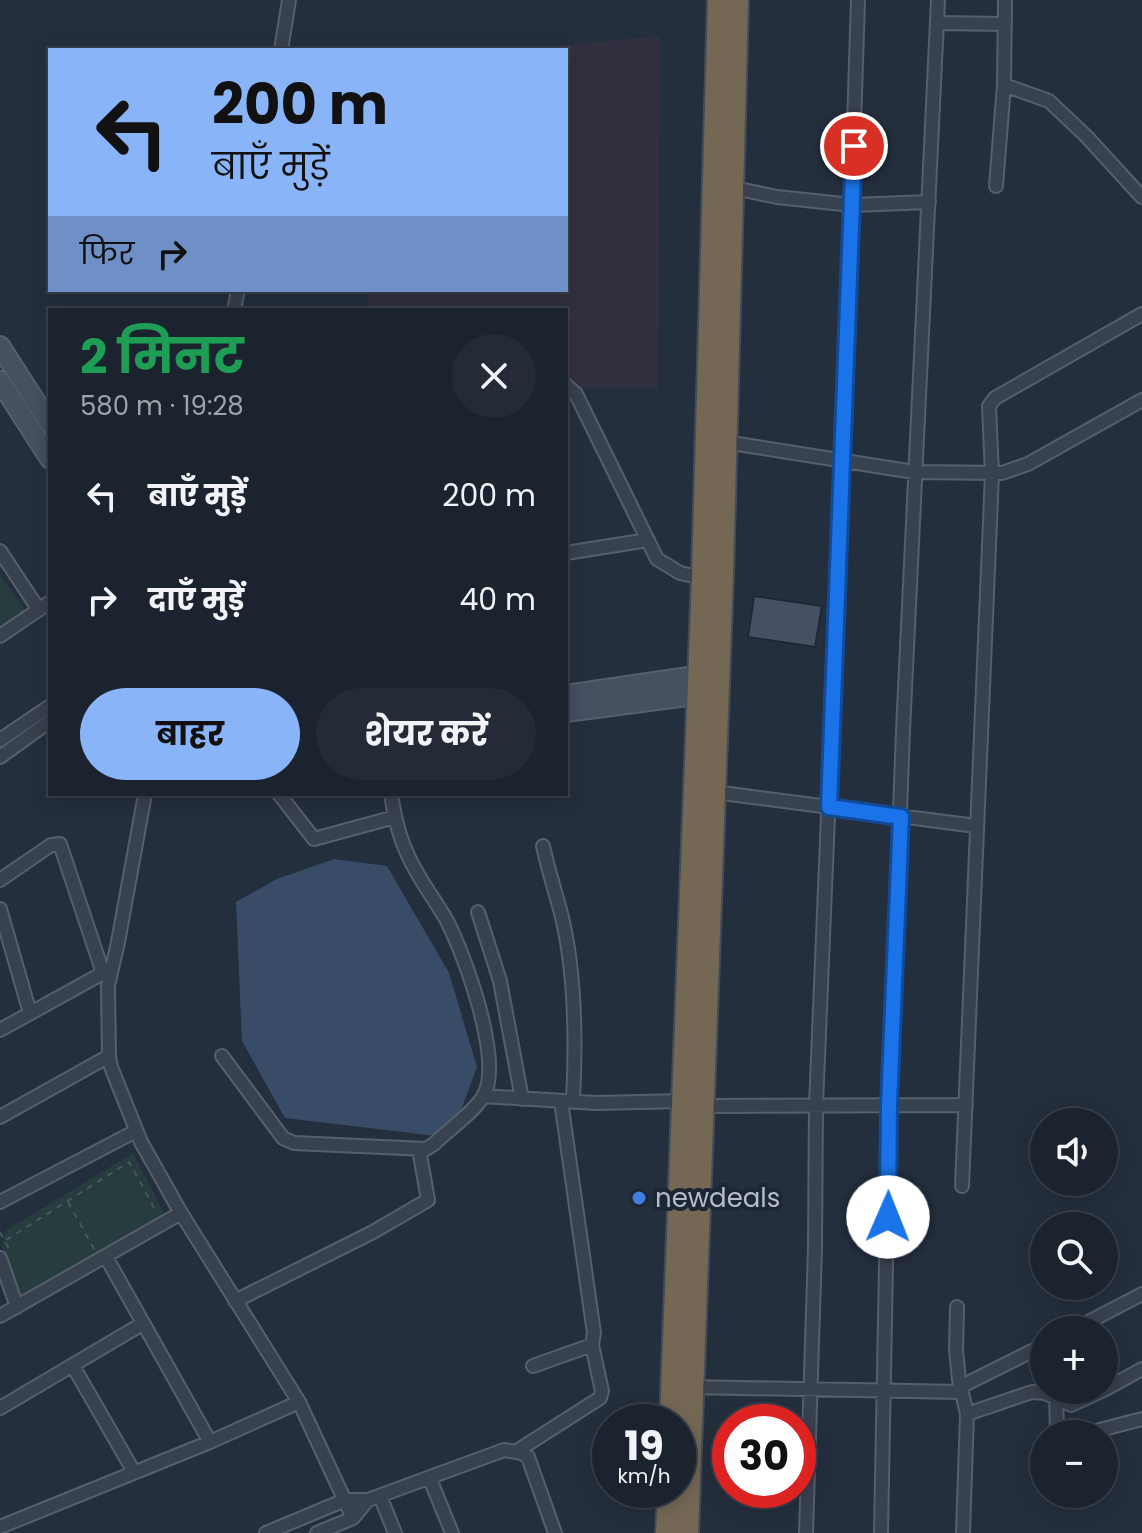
<!DOCTYPE html>
<html lang="hi">
<head>
<meta charset="utf-8">
<style>
	body { margin:0; font-family:Poppins,"Noto Sans Devanagari",sans-serif; background:#242b36; color:#f1f3f6; height:100vh; display:flex; flex-direction:column; font-size:30px; white-space:nowrap }
	* { box-sizing:border-box; margin:0 }
	p { font-size:26px; color:#a0a4aa }
	.icon { flex:none; width:44px; height:44px; fill:none; stroke:currentColor; stroke-width:2; stroke-linecap:round; stroke-linejoin:round }
	.map { position:relative; flex:1; overflow:hidden }
	.sheet { position:absolute; left:48px; top:308px; width:520px; height:488px; display:flex; flex-direction:column; background:#1b232e; border-radius:0px; box-shadow:0 4px 20px #0003,0 0 0 2px #39404a }
	.sheet>* { flex:none }
	.guide { position:absolute; left:48px; top:48px; width:520px; height:244px; border-radius:0px; box-shadow:0 4px 20px #0003,0 0 0 2px #39404a; background:#8ab4f8; color:#111; overflow:hidden }
	.tools { position:absolute; left:1030px; top:1108px; display:grid; gap:16px }
	.tools a { display:grid; place-items:center; width:88px; height:88px; border-radius:50%; background:#1b232e; box-shadow:0 4px 20px #0003,0 0 0 2px #39404a; font-size:40px }
	.speed { position:absolute; left:592px; top:1404px; display:flex; gap:16px; font-size:40px; font-weight:700; text-align:center }
	.speed>* { display:grid; place-content:center; width:104px; height:104px; border-radius:50%; background:#1b232e; box-shadow:0 4px 20px #0003,0 0 0 2px #39404a; line-height:1 }
	.speed small { font-size:20px; font-weight:400 }
	.speed .limit { border:12px solid #d22; background:#fff; color:#111 }
	.pin { position:absolute; display:grid; place-items:center; width:68px; height:68px; color:#fff; margin:-34px; border:4px solid #fff; border-radius:50%; box-shadow:0 2px 8px #0007 }
	.me { position:absolute; width:88px; margin:-44px; rotate:1deg; stroke-linejoin:round; filter:drop-shadow(0 0 6px #0008) }
	.turn { display:flex; align-items:center; gap:28px; height:168px; padding:0 32px; font-size:36px }
	.turn .icon { width:104px; height:104px; stroke-width:2.5 }
	.turn b { display:block; font-size:56px; line-height:68px }
	.then { display:flex; align-items:center; height:76px; padding:0 32px; background:#0003; gap:16px; font-size:30px }
	.round { display:grid; place-items:center; flex:none; width:84px; height:84px; border-radius:42px; background:#242b36 }
	.summary { display:flex; align-items:center; justify-content:space-between; height:136px; padding:0 32px }
	h1 { font-size:48px; font-weight:700; line-height:60px; color:#1e9e55 }
	.action { display:flex; gap:16px; margin-top:auto; padding:16px 32px }
	.action a { flex:1; height:92px; border-radius:48px; background:#8ab4f8; color:#111; font-size:32px; font-weight:700; line-height:92px; text-align:center }
	.action a+a { background:#242b36; color:#f1f3f6 }
	ul { padding:0; list-style:none }
	li { display:flex; align-items:center; gap:24px; height:104px; padding:0 32px }
	li div { flex:1 }
	li b { display:block; font-size:30px }
	li em { font-style:normal }
	.map>svg:first-child { display:block }
	.medical { fill:#32303f }
	.green { fill:#263c3f }
	.water { fill:#394c67 }
	.building { fill:#455162; stroke:#1f2835; stroke-width:2 }
	.lines { fill:none; stroke-linecap:round; stroke-linejoin:round }
	.street-casing { stroke:#565f6c; stroke-width:16 }
	.secondary-casing { stroke:#565f6c; stroke-width:22 }
	.highway-casing { stroke:#434c59; stroke-width:26 }
	.path { stroke:#44595c; stroke-width:2; stroke-dasharray:6 6; stroke-linecap:butt }
	.street { stroke:#38414e; stroke-width:12 }
	.secondary { stroke:#465061; stroke-width:18 }
	.highway { stroke:#746855; stroke-width:22 }
	.route-casing { stroke:#114b97; stroke-width:20 }
	.route { stroke:#1a73e8; stroke-width:14 }
	.shop-dot { fill:#3f7fe0; stroke:#1d2633; stroke-width:3 }
	.labels { text-anchor:middle; stroke-width:8; stroke-linejoin:round; paint-order:stroke }
	.poi-label { font-size:26px; fill:#b4bcc9; stroke:#1d2633; text-anchor:start }
</style>
</head>
<body>
<div class="map">
<svg width="1142" height="1533" viewBox="0 0 1142 1533">
	<rect width="100%" height="100%" fill="#242f3e"/>
	<path class="medical" d="M660 36 658 388H566V310H368V290H566V50H515Z"/>
	<path class="green" d="M0 575 25 610 0 628Z
		M133 1153 167 1219 23 1301 1 1245 5 1231Z"/>
	<path class="water" d="M334 859 387 866 449 973 477 1067 458 1118 436 1136 285 1118 242 1041 236 902 277 879Z"/>
	<path class="building" d="M754 596 822 606 815 647 748 637Z"/>
	<g class="lines">
		<g class="street-casing">
			<path id="street" d="M937 23 1005 24
				M281 50 289 0
				M1004 85 1049 101 1086 136 1142 197
				M996 186 1004 85 1005 0
				M734 188 777 197 852 205 929 202
				M234 310 238 290
				M566 385 576 394 657 559 680 573 703 578
				M725 442 914 472 1002 473 1028 464 1142 400
				M0 551 39 610
				M566 553 648 540
				M0 636 50 602
				M0 740 50 706
				M0 757 50 721
				M714 792 976 826
				M145 794 118 942 108 986 109 1056 111 1067 141 1142 181 1213 299 1402 353 1518
				M279 794 314 839 395 817
				M543 846C548 869 555 891 561 913 575 969 576 1043 573 1101
				M0 880 51 845 60 844 103 973
				M0 909 30 1013
				M478 912 500 981 522 1099
				M0 1030 103 973 110 975
				M222 1056 283 1138 294 1143 426 1149 434 1144C449 1129 471 1115 483 1097 504 1062 465 956 447 921 434 898 417 877 407 853 398 834 394 814 391 794
				M483 1096 596 1103 684 1101 703 1106 966 1105
				M0 1117 109 1056
				M962 1186 992 474 989 406 995 398 1142 314
				M0 1202 136 1131
				M106 1257 210 1442
				M0 1258 17 1307
				M235 1301 373 1232 428 1200 419 1149
				M957 1307 956 1350 959 1380 967 1414 963 1533
				M0 1316 181 1213
				M1073 1330 1142 1294
				M73 1366 134 1472
				M533 1366 592 1345 594 1333 561 1101
				M687 1387 961 1392
				M960 1387 1044 1345
				M1104 1390 1142 1369
				M1056 1399 1057 1428 1060 1434
				M0 1408 142 1324
				M967 1414 1032 1392 1045 1393 1071 1405 1104 1390
				M1084 1434 1142 1419
				M517 1451 600 1398 602 1391 592 1345
				M430 1479 452 1533
				M380 1496 395 1533
				M0 1527 210 1442 299 1402
				M266 1533 345 1500H368L504 1450 522 1453 528 1457 555 1533
				M317 1533 353 1518 368 1500
				M806 1533 815 1248 816 1105 845 407 858 0
				M881 1533 889 1105 903 731 938 0"/>
		</g>
		<g class="secondary-casing">
			<path id="secondary" d="M0 346 50 424
				M0 381 50 459
				M566 695 709 674
				M566 712 710 693"/>
		</g>
		<g class="highway-casing">
			<path id="highway" d="M671 1422 703 578 719 0
				M667 1533 669 1490
				M687 1533 722 575 737 0"/>
		</g>
		<path class="path" d="M68 1202 94 1249
			M0 1232 9 1249
			M6 1240 129 1162 157 1213"/>
		<use href="#street" class="street"/>
		<use href="#secondary" class="secondary"/>
		<use href="#highway" class="highway"/>
	</g>
	<g class="lines">
		<g class="route-casing">
			<path id="route" d="M854 146 829 807 901 817 889 1105 888 1217"/>
		</g>
		<use href="#route" class="route"/>
	</g>
	<circle class="shop-dot" cx="639" cy="1198" r="8"/>
	<g class="labels">
		<g class="poi-label">
			<text x="655" y="1207">newdeals</text>
		</g>
	</g>
</svg>
<div class="tools">
<a><svg class="icon" aria-label="sound" viewBox="0 0 24 24"><path d="M4 9h4l5-4v14l-5-4H4zM17 9q2 3 0 6"/></svg></a>
<a><svg class="icon" aria-label="search" viewBox="0 0 24 24"><circle cx="10" cy="10" r="6"/><path d="M15 15l6 6"/></svg></a>
<a>+</a>
<a>−</a>
</div>
<div class="speed"><div>19<small>km/h</small></div><div class="limit">30</div></div>
<div class="pin" style="left:854px;top:146px;background:#d93025"><svg class="icon" aria-label="arrive" viewBox="0 0 24 24"><path d="M6 21V4h12l-3 4 3 4H6"/></svg></div>
<svg class="me" style="left:888px;top:1217px" viewBox="-20 -20 40 40"><circle r="19" fill="#fff"/><path d="M0-13L10 11 0 6-10 11z" fill="#1a73e8"/></svg>
<div class="guide">
<div class="turn"><svg class="icon" aria-label="left" viewBox="0 0 24 24"><path d="M17 20v-9H6M10 6l-5 5 5 5"/></svg><div><b>200 m</b>बाएँ मुड़ें</div></div>
<div class="then">फिर<svg class="icon" aria-label="right" viewBox="0 0 24 24"><path d="M7 20v-9h11M14 6l5 5-5 5"/></svg></div>
</div>
<section class="sheet">
<div class="summary"><div><h1>2 मिनट</h1><p>580 m · 19:28</p></div><a class="round"><svg class="icon" aria-label="close" viewBox="0 0 24 24"><path d="M6 6l12 12M18 6L6 18"/></svg></a></div>
<ul>
<li><svg class="icon" aria-label="left" viewBox="0 0 24 24"><path d="M17 20v-9H6M10 6l-5 5 5 5"/></svg><div><b>बाएँ मुड़ें</b></div><em>200 m</em></li>
<li><svg class="icon" aria-label="right" viewBox="0 0 24 24"><path d="M7 20v-9h11M14 6l5 5-5 5"/></svg><div><b>दाएँ मुड़ें</b></div><em>40 m</em></li>
</ul>
<div class="action"><a>बाहर</a><a>शेयर करें</a></div>
</section>
</div>
</body>
</html>
